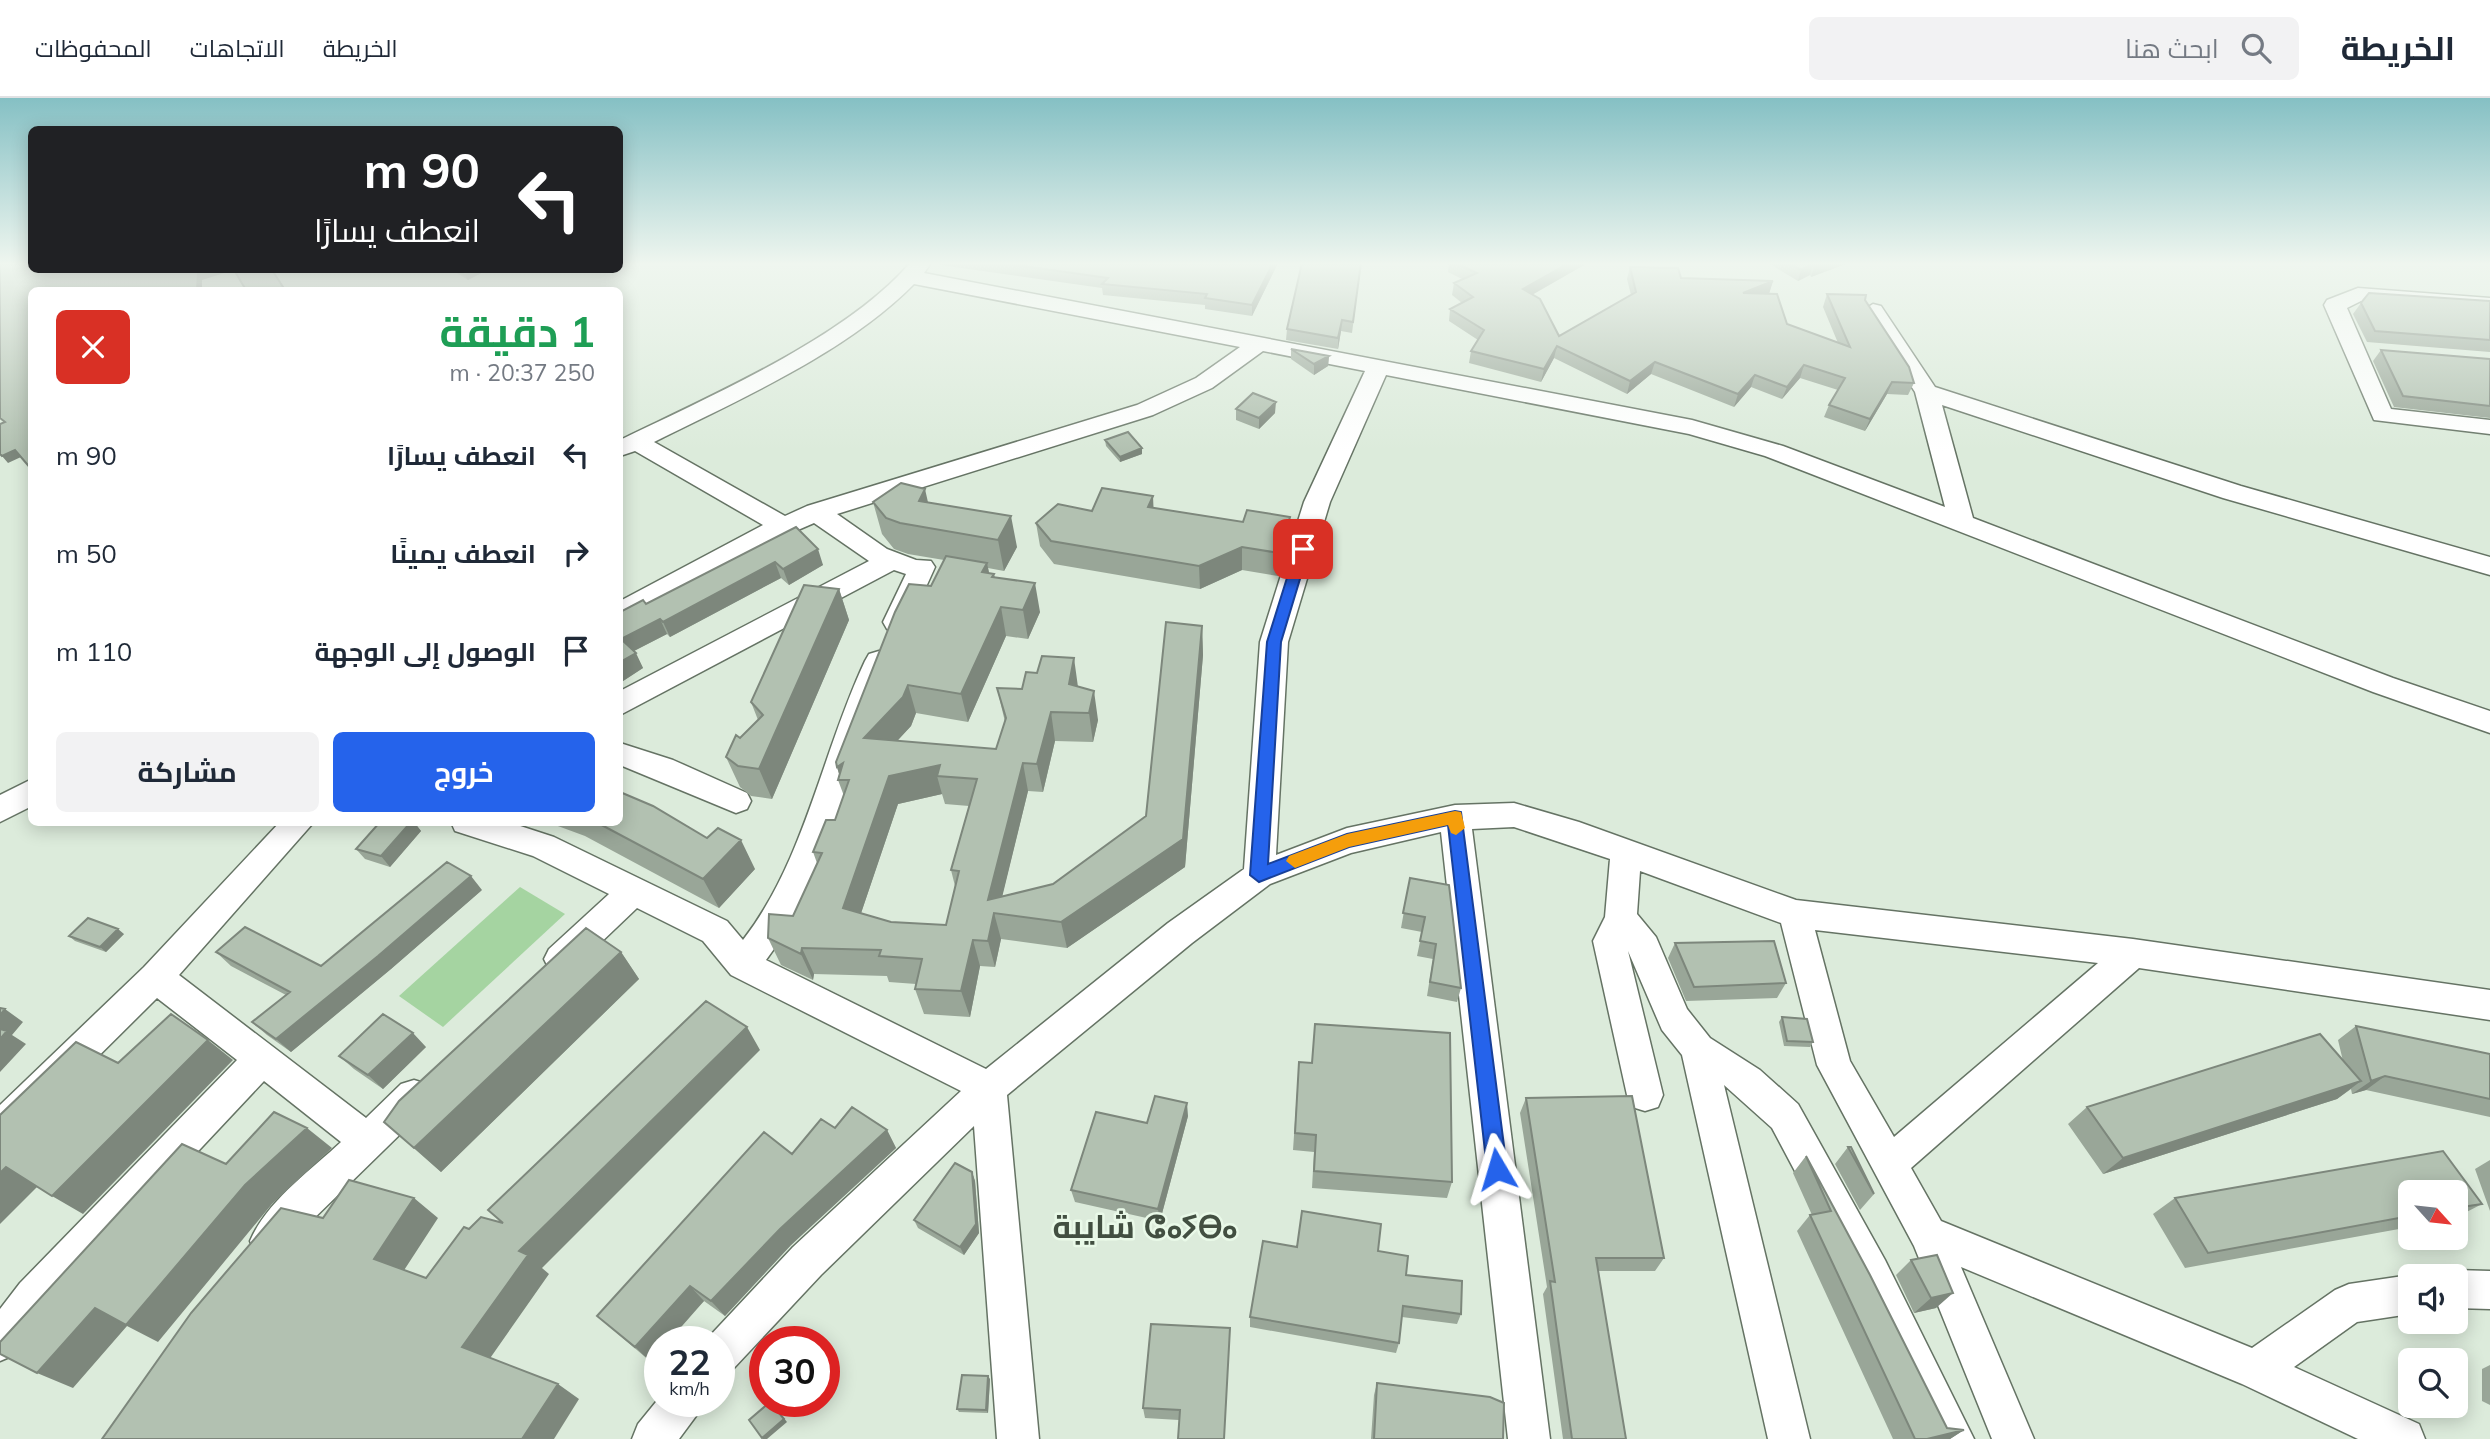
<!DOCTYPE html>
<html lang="ar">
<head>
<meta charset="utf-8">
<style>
	body { margin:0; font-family:Mulish,Cairo,"Noto Sans Tifinagh",sans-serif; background:#f2f2f3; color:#1f2937; direction:rtl; height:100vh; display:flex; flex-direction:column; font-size:26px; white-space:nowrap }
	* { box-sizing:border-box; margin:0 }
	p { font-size:23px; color:#747a83 }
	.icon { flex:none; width:38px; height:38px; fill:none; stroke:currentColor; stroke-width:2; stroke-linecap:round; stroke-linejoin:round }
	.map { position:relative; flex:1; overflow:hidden; direction:ltr }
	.panel { position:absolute; left:28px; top:189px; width:595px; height:539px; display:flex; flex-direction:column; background:#fff; border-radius:10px; box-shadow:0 4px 18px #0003; direction:rtl }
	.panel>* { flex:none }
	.banner { position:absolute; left:28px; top:28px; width:595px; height:147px; border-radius:10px; box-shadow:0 4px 18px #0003; direction:rtl; background:#202124; color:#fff; overflow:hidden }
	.needle { width:46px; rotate:117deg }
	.buttons { position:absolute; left:2398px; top:1082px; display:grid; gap:14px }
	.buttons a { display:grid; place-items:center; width:70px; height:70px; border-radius:10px; background:#fff; box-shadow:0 4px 18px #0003; font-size:35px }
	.speed { position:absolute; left:644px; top:1228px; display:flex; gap:14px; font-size:35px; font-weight:700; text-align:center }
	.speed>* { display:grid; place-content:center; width:91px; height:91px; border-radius:50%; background:#fff; box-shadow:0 4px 18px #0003; line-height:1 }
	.speed small { font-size:18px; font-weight:400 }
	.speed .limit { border:10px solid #d22; background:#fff; color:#111 }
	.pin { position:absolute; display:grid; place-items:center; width:60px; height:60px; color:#fff; margin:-30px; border-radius:14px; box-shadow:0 4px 10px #0006 }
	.me { position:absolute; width:77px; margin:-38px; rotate:353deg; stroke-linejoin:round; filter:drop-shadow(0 0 5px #0008) }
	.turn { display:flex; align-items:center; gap:24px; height:147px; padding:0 28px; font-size:32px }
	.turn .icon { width:91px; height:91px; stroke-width:2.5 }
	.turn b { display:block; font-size:49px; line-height:60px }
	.round { display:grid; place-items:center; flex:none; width:74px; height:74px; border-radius:10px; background:#f2f2f3 }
	.head { display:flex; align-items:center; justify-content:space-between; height:119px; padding:0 28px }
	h1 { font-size:42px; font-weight:700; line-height:52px; color:#1e9e55 }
	.action { display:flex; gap:14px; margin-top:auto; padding:14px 28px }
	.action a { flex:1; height:80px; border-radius:10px; background:#2563eb; color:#fff; font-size:28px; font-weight:700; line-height:80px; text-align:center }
	.action a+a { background:#f2f2f3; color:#1f2937 }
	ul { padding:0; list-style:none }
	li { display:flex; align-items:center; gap:21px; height:98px; padding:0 28px }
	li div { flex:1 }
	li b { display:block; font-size:26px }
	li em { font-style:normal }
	header { display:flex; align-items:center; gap:42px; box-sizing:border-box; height:98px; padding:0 35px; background:#fff; border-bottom:2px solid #e0e1e3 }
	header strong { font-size:33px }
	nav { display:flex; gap:38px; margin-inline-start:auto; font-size:24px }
	.search { width:490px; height:63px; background:#f2f2f3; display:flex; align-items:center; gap:18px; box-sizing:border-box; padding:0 24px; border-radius:10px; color:#747a83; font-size:26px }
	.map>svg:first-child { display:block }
	.green { fill:#a5d4a1 }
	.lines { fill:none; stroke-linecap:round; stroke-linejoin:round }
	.minor-casing { stroke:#657364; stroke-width:3 }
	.minor { fill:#fff; fill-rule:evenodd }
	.wall { fill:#99a698; fill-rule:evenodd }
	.shaded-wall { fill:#7d877c }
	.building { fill:#b2c1b1; stroke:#7d877c; stroke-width:2; fill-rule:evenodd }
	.route { fill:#2563eb; stroke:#184099; stroke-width:2 }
	.slow { fill:#f59e0b }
	.labels { text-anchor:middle; stroke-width:5; stroke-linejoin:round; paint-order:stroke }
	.near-district-label { font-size:32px; font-weight:bold; fill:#424f41; stroke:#e9f9e8 }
</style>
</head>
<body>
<header>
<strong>الخريطة</strong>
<div class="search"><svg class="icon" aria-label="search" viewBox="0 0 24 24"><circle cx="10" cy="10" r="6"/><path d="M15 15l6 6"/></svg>ابحث هنا</div>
<nav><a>الخريطة</a><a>الاتجاهات</a><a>المحفوظات</a></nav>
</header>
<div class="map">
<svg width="2490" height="1341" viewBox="0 0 2490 1341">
	<rect width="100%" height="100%" fill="#dcebdb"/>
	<path class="green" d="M520 789 565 816 443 929 399 898Z"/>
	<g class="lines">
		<g class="minor-casing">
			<path id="minor" d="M910 165H931L924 175 1692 322 1783 348 1945 409 1915 294 1862 213 1873 206 1881 208 1935 289 2241 388 2490 459V477L2223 400 1942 307 1973 420 2393 580 2490 613V635L2373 594 1765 358 1689 336 1386 277 1330 404 1288 544 1276 757 1347 730 1455 707 1514 705 1579 724 1796 802 2133 841 2490 892V922L2139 870 1911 1070 1941 1123 2252 1250 2335 1192 2349 1186 2410 1177 2413 1178H2410V1216L2357 1224 2294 1269 2419 1326 2425 1341H2358L2242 1286 1961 1169 2034 1341H1992L1914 1148 1817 967 1781 825 1640 773 1637 816 1656 839 1687 911 1710 940 1760 972 1798 1006 1885 1162 1974 1341H1931L1857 1190 1772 1030 1724 987 1810 1341H1768L1682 957 1662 932 1628 853 1663 997 1658 1009 1645 1013 1632 1009 1627 997 1593 843 1605 819 1610 761 1514 729 1472 731 1550 1341H1508L1441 734 1351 755 1270 786 1192 845 1007 997 1039 1341H997L974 1028 821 1177 733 1271 719 1277V1244L705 1243 793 1149 961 993 731 877 703 843 637 810 573 871 561 875 549 871 544 861 549 851 609 796 533 758 455 733 451 724H508L554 739 727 823 743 842C805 762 822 654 865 563L869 556 879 553 889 556 893 563C848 661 832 775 766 862L986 971 1168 825 1244 771 1260 544 1304 404 1365 273 1263 253 1212 290 1153 317 837 416 887 451 916 462 931 463 935 469 907 531 897 534 887 531 883 524 906 476 894 472 620 617V593L869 463 814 425 768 445 620 524V503L763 427 635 353 620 358V342C708 299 846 240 910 165ZM914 186 1240 249 1196 280 1137 307 807 408 785 418 654 344C740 301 846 255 914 186ZM1815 832 2098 865 1894 1039 1850 963Z
				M2358 190 2490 200V212L2361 203 2347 210 2391 311 2490 322V336L2374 322 2324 207 2327 202Z
				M620 645 673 662 747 695 751 703 747 711 736 715 620 667Z
				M32 681V708L0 724V697Z
				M280 724H314L179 877 366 1020 401 986 414 982 427 986 432 998 427 1010 300 1134 282 1156 269 1162 256 1156 250 1143C267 1103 310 1073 341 1044L264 983 48 1213 14 1257 0 1263V1211L20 1185 237 962 157 900 13 1043 0 1048V1007L144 869Z
				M2455 1172 2490 1173V1211L2455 1210V1178H2441Z
				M660 1299V1304H702L696 1318 679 1341H632L638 1326Z"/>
		</g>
		<use href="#minor" class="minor"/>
	</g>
	<path class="wall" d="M940 165H1278L1252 218 1205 211V207L1103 197 1102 190 940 167Z
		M1302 165H1361L1352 235 1341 233 1338 251 1286 242 1287 231Z
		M1449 165H1585L1584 167 1532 197 1559 238 1631 197 1627 181 1630 169 1681 180 1773 183 1769 195 1787 226 1838 245 1823 209 1827 196 1865 202 1914 285 1908 297 1887 296 1865 333 1824 319 1829 307 1838 292 1800 280 1782 301 1751 289 1734 309 1651 276 1627 296 1554 260 1541 284 1469 265 1471 253 1478 242 1449 223 1450 211 1462 205 1452 197 1454 185 1462 181 1448 174Z
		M1768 165H1848L1811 179 1810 177 1798 183Z
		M452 172H487L468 182Z
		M2490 203V254L2367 244 2353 216 2361 205Z
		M1291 251 1329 258 1328 268 1314 277 1291 261Z
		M2381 252 2490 261V320L2394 309 2373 263Z
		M1236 311 1275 315 1259 331 1236 322Z
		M1105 342 1142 356 1120 364 1106 348Z
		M873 404 928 405 1017 449 1004 473 988 470 989 475 994 476 995 479 1040 514 1028 541 1006 538 968 624 916 615 911 628 897 643 996 651 1005 624 997 590 1022 591 1078 589 1098 622 1093 644 1055 643 1043 694 1028 693 1002 798 1053 786 1146 718 1202 528 1203 557 1185 769 1067 850 1001 841 995 869 980 868 970 919 924 916 915 891 916 886 889 884 887 878 814 876 813 882 781 867 768 840 793 818 817 765 813 754 835 722 844 698 838 682 839 676 837 669 944 462 908 456 894 451 882 436ZM942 696 945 706 969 708 951 772 955 788 946 827 891 824 861 815 898 706Z
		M1154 410 1289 442 1278 478 1242 472 1200 491 1054 466 1040 448 1036 425 1092 413Z
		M796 429 823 467 789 487 781 480 670 539 667 536 634 553 643 570 620 585V514L646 506Z
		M839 491 849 522 772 701 751 698 740 689 726 659 740 640 758 622 751 604Z
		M380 724H414L421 733 390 769 365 761 356 751Z
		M547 724H620L755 771 719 810 585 738Z
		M1410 780 1461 890 1457 904 1427 898 1433 861 1417 858 1422 834 1401 830Z
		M482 792 391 871 291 954 267 937 252 924 286 897 231 868 216 854 321 868Z
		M124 836 106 854 75 843 69 838Z
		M1675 845 1786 885 1777 900 1686 903 1668 860Z
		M621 854 639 881 441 1074 384 1024Z
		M1782 919 1813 944 1810 949 1784 948 1779 924Z
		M2356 928 2490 956V1019L2366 992 2352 996 2351 991 2337 1001 2103 1076 2068 1026 2087 1009 2343 963 2338 942Z
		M426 949 383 991 354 971 339 958Z
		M1299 964 1452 1084 1447 1100 1312 1090 1314 1054 1293 1052Z
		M1526 1000 1664 1160 1655 1173H1598L1626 1341H1563L1543 1196 1547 1189 1520 1015Z
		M1188 1018 1160 1123 1075 1104 1071 1092 1147 1025Z
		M835 1030 887 1032 896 1050 791 1147 725 1218 704 1203 660 1244V1253L651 1264 597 1218 792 1056Z
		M1848 1049 1874 1096 1860 1112 1835 1066Z
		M2443 1053 2482 1106 2455 1120V1094H2410V1129L2185 1170 2153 1116 2175 1100Z
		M1806 1058 1947 1330 1964 1332 1950 1341H1893L1797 1133 1810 1117H1812L1793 1075Z
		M2490 1062V1113L2475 1071Z
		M972 1074 975 1083 979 1135 964 1157 918 1130 914 1122Z
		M1297 1149 1378 1153 1406 1177 1461 1216 1457 1226 1402 1219 1399 1245 1396 1255 1250 1229V1219Z
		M1911 1162 1936 1210 1914 1215 1896 1177Z
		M1230 1230 1224 1341H1178L1179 1322 1145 1320 1143 1310Z
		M2490 1267V1307L2482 1303V1271Z
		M990 1281 988 1315 959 1314 957 1311Z
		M1377 1285 1503 1341H1371L1374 1297Z"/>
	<path class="shaded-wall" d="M1273 165H1278L1252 218V207Z
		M1569 165H1585L1584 167 1521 203 1523 191Z
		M1826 165H1848L1811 179 1814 169Z
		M1813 166 1810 177 1798 183 1801 172Z
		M210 172H234L202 182V192H197L198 175Z
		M474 172H487L468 182 465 177Z
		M1773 183 1769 196 1743 195Z
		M1342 222 1341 233 1338 251V240Z
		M1557 248 1554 260 1541 284 1544 271Z
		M1329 258 1328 268 1314 277V266Z
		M1655 264 1651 276 1627 296 1630 283Z
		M1804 267 1800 280 1782 301 1787 289Z
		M1755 277 1751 289 1734 309 1738 296Z
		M1892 284 1887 296 1865 333 1870 321Z
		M1276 304 1275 315 1259 331V320Z
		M1142 350V356L1120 364V359Z
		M15 352 21 359 8 365 2 358Z
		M925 391 932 422 919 403Z
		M1153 398 1154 421 1148 409Z
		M1011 418 1017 449 1004 473 998 442Z
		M1290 419 1289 442 1278 478 1279 455Z
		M1242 449V472L1200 491 1199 468Z
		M818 451 823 467 789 487 783 471Z
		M775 464 781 480 670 539 663 524Z
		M987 465 993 494 982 474Z
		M1035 485 1040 514 1028 541 1023 512Z
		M839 491 849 522 772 701 759 671Z
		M1001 509 1006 538 968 624 961 596Z
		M660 521 667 536 628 556 621 541Z
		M1202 528 1203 557 1185 769 1067 850 1061 824 1183 741Z
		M636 555 643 570 620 585V564Z
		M1074 560 1078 589 1069 586Z
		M908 587 916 615 911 628 874 668 864 640Z
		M1094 593 1098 622 1093 644 1089 615Z
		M1051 614 1055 643 1043 694 1037 666Z
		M843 665 841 682 837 669Z
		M1023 665 1028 693 998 816 994 815 1001 841 995 869 988 843V802Z
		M940 667 937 678 942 696 898 706 854 836 843 810 889 678Z
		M411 724H414L421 733 390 769 381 758Z
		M741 742 755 771 719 810 703 781Z
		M471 778 482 792 391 871 291 954 276 941Z
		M118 831 124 836 106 854 100 849Z
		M973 842 980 868 970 919 961 893Z
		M802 850 814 876 813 882 801 856Z
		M621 854 639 881 441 1074 414 1050Z
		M5 911 23 924 12 937 26 946 0 974V917Z
		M747 929 760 952 542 1170 549 1176 486 1266 462 1249 519 1153Z
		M413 935 426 949 383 991 368 977Z
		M208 942 233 962 83 1116 52 1098Z
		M2385 978 2366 992 2352 996 2371 983Z
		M2361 983 2337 1001 2103 1076 2123 1060Z
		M1187 1005 1188 1018 1160 1123 1158 1111Z
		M307 1030 332 1050 272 1106 158 1244 127 1228 73 1290 37 1275 95 1210 245 1087Z
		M887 1032 896 1050 791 1147 725 1218 711 1203 780 1131Z
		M6 1069 38 1088 0 1126V1075Z
		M972 1074 975 1083 979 1135 964 1157 960 1149Z
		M414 1100 438 1120 399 1180 374 1161Z
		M690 1188 704 1203 668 1244H660V1253L651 1264 635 1249Z
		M1953 1195 1936 1210 1914 1215 1931 1200Z
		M988 1278 990 1281 988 1315 986 1312Z
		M558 1286 579 1301 554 1341H522Z
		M771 1304 787 1324 767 1341H763L762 1340Z
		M1964 1332 1950 1341H1927Z"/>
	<path class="building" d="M0 165H32V172H210L198 175 197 192H32V372L15 352 2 358 0 356V326L5 324 0 320Z
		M1001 165H1273L1252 207 1205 200 1207 196 1102 186 1108 180Z
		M1302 165H1361L1353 224 1342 222 1338 240 1287 231Z
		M1455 165H1569L1523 191 1540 201 1559 238 1636 194 1630 169 1678 170 1681 180 1773 183 1743 195 1777 196 1787 226 1850 249 1827 196 1866 197 1865 202 1909 269 1914 285 1892 284 1870 321 1829 307 1845 280 1804 267 1787 289 1755 277 1738 296 1655 264 1630 283 1557 248 1544 271 1471 253 1484 232 1450 211 1473 199 1454 185 1477 175Z
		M1788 165H1826L1814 169 1813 166 1801 172Z
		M234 172H272L285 192H246Z
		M457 172H474L465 177Z
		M2369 195 2490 203V242L2375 233 2361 205Z
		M1291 251 1329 258 1314 266Z
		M2381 252 2490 261V308L2403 298Z
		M1253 295 1276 304 1259 320 1236 311Z
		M1128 334 1142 350 1120 359 1105 342Z
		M901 385 925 391 919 403 1011 418 998 442 900 425 886 420 873 404Z
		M1102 390 1153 398 1148 409 1243 424 1247 412 1290 419 1279 455 1242 449 1199 468 1051 443 1036 425 1058 406 1092 413Z
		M796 429 818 451 783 471 775 464 663 524 660 521 621 541 636 555 620 564V514L643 502 646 506Z
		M946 458 987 465 982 474 994 476 992 479 1035 485 1023 512 1001 509 961 596 908 587 903 599 864 640 996 651 1006 620 997 590 1022 591 1026 574 1037 575 1042 558 1074 560 1069 586 1094 593 1089 615 1051 614 1037 666 1023 665 988 802 1053 786 1146 718 1166 524 1202 528 1183 741 1061 824 994 815 988 843 973 842 961 893 915 891 922 861 879 858 881 852 802 850 801 856 768 840 769 816 793 818 822 755 813 754 826 722H835L849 682H838L843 665 837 669 836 664 895 514 909 486 931 488ZM940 667 937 678 977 681 951 772 959 773 946 827 891 824 843 810 889 678Z
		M804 487 839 491 759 671 738 668 726 659 736 637 740 640 763 617 751 604Z
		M620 694 653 708 707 740 718 730 741 742 703 781 596 724H620Z
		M380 724H411L381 758 356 751Z
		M447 764 471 778 378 858 276 941 252 924 290 894 216 854 245 829 321 868Z
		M1410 780 1449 787 1461 890 1430 884 1436 846 1420 843 1425 819 1403 815Z
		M88 820 118 831 100 849 69 838Z
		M586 830 621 854 414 1050 384 1024 399 1003Z
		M1774 843 1786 885 1694 889 1675 845Z
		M706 903 747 929 519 1153 528 1157 462 1249 558 1286 522 1341H102L191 1215 281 1110 323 1120 349 1082 414 1100 374 1161 426 1180 464 1129 469 1131 481 1119 503 1125 488 1112Z
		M0 910 5 911 0 917Z
		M171 916 208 942 52 1098 6 1069 0 1075V1017L76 944 118 965Z
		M383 916 413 935 368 977 339 958Z
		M1782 919 1807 921 1813 944 1787 943Z
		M1315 926 1450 935 1452 1084 1314 1073 1316 1037 1295 1035 1299 964 1312 965Z
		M2356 928 2490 956V1001L2385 978 2371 983Z
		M0 931 7 933 0 941Z
		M2320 936 2361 983 2123 1060 2087 1009Z
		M1155 998 1187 1005 1158 1111 1071 1092 1096 1014 1147 1025Z
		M1632 998 1664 1160H1596L1626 1341H1572L1550 1183 1555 1184 1526 1000Z
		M852 1009 887 1032 780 1131 711 1203 690 1188 635 1249 597 1218 764 1034 792 1056 821 1021 835 1030Z
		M274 1014 307 1030 245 1087 126 1227 95 1210 37 1275 0 1256V1244L182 1046 226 1066Z
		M1848 1049H1851L1874 1096Z
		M2443 1053 2482 1106 2455 1110V1094H2410V1118L2208 1155 2175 1100Z
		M1806 1058 1870 1177 1947 1330 1964 1332 1927 1341H1915L1810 1117 1831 1113Z
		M955 1065 972 1074 976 1126 960 1149 914 1122Z
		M1302 1113 1381 1126 1378 1153 1408 1158 1406 1177 1462 1183 1461 1216 1403 1208 1399 1245 1250 1219 1263 1143 1297 1149Z
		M1937 1157 1953 1195 1931 1200 1911 1162Z
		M1151 1226 1230 1230 1224 1341H1178L1180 1312 1143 1310Z
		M962 1277 988 1278 986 1312 957 1311Z
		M1377 1285 1490 1299 1504 1305 1503 1341H1374Z
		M770 1304 784 1321 762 1340 749 1322Z"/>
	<linearGradient id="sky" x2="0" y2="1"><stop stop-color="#85c0c4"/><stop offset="0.47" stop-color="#eff6ef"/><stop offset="1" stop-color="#eff6ef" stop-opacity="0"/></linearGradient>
	<rect width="2490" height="353" fill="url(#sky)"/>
	<path class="route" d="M1303 446 1309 451 1281 544 1268 766 1347 736 1455 713 1461 714 1507 1071 1504 1077 1497 1080 1490 1077 1487 1071 1448 727 1349 749 1259 784 1250 777 1267 544 1296 451Z"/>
	<path class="slow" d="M1455 713 1461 714 1465 730 1456 737 1451 735 1448 727 1349 749 1295 770 1286 763 1289 758 1347 736Z"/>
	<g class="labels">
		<g class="near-district-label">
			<text x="1145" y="1140">شايبة ⵛⴰⵢⴱⴰ</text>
		</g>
	</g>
</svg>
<div class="buttons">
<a><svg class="needle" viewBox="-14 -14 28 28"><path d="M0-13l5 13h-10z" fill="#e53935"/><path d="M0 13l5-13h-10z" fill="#747a83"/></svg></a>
<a><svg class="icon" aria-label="sound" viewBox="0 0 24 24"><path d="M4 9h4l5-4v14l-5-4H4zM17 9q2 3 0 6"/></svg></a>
<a><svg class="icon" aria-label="search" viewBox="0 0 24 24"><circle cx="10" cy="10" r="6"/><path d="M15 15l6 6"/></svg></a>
</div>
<div class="speed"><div>22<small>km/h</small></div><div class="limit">30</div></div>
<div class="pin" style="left:1303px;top:451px;background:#d93025"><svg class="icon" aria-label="arrive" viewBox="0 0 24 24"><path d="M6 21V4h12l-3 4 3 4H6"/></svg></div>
<svg class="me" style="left:1497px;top:1071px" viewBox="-20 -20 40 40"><path d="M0-17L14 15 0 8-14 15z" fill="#2563eb" stroke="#fff" stroke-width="4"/></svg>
<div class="banner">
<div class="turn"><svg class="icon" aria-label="left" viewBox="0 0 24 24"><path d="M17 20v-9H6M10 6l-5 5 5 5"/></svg><div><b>90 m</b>انعطف يسارًا</div></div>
</div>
<section class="panel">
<div class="head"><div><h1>1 دقيقة</h1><p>250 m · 20:37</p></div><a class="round" style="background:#d93025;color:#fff"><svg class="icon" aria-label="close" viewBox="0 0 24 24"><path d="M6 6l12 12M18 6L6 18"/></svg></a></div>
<ul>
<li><svg class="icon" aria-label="left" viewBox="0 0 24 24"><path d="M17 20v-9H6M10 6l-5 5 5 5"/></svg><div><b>انعطف يسارًا</b></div><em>90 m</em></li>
<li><svg class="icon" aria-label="right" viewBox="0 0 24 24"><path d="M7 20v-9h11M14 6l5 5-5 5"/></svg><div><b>انعطف يمينًا</b></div><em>50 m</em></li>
<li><svg class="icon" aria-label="arrive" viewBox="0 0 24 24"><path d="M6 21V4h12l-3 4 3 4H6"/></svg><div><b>الوصول إلى الوجهة</b></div><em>110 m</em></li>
</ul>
<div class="action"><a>خروج</a><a>مشاركة</a></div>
</section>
</div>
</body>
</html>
